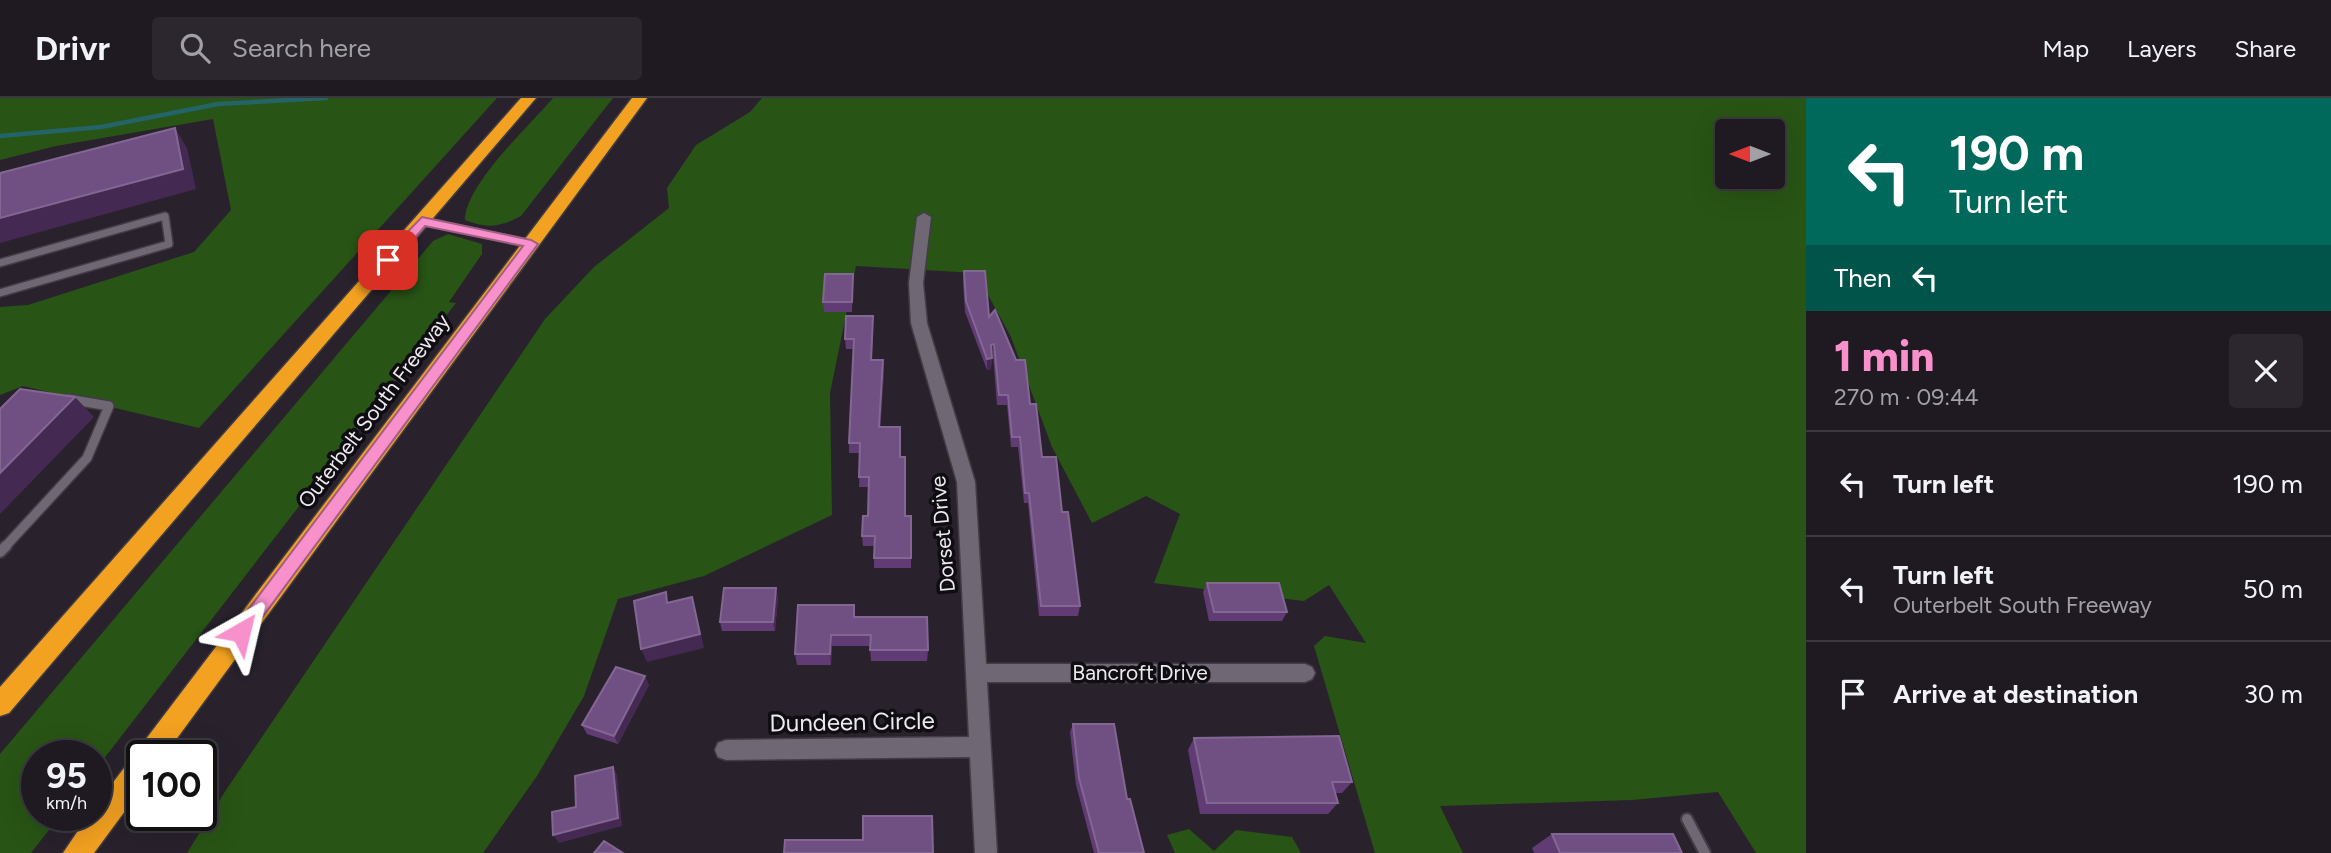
<!DOCTYPE html>
<html lang="en">
<head>
<meta charset="utf-8">
<style>
	body { margin:0; font-family:Figtree,sans-serif; background:#2c272f; color:#f1f3f6; height:100vh; display:flex; flex-direction:column; font-size:26px; white-space:nowrap }
	* { box-sizing:border-box; margin:0 }
	p { font-size:23px; color:#a1a1a5 }
	.icon { flex:none; width:38px; height:38px; fill:none; stroke:currentColor; stroke-width:2; stroke-linecap:round; stroke-linejoin:round }
	.map { position:relative; flex:1; overflow:hidden }
	.side { display:flex; flex-direction:column; background:#1f1a22; width:525px }
	.side>* { flex:none }
	.banner { background:#00695c; color:#fff; overflow:hidden }
	.needle { width:46px; rotate:270deg }
	.buttons { position:absolute; left:1715px; top:21px; display:grid; gap:14px }
	.buttons a { display:grid; place-items:center; width:70px; height:70px; border-radius:7px; background:#1f1a22; box-shadow:0 7px 28px #0002,0 0 0 2px #3c3840; font-size:35px }
	.speed { position:absolute; left:21px; top:642px; display:flex; gap:14px; font-size:35px; font-weight:700; text-align:center }
	.speed>* { display:grid; place-content:center; width:91px; height:91px; border-radius:50%; background:#1f1a22; box-shadow:0 7px 28px #0002,0 0 0 2px #3c3840; line-height:1 }
	.speed small { font-size:18px; font-weight:400 }
	.speed .limit { border:4px solid #111; border-radius:10px; background:#fff; color:#111 }
	.pin { position:absolute; display:grid; place-items:center; width:60px; height:60px; color:#fff; margin:-30px; border-radius:14px; box-shadow:0 4px 10px #0006 }
	.me { position:absolute; width:77px; margin:-38px; rotate:37deg; stroke-linejoin:round; filter:drop-shadow(0 0 5px #0008) }
	.turn { display:flex; align-items:center; gap:24px; height:147px; padding:0 28px; font-size:32px }
	.turn .icon { width:91px; height:91px; stroke-width:2.5 }
	.turn b { display:block; font-size:49px; line-height:60px }
	.then { display:flex; align-items:center; height:66px; padding:0 28px; background:#0003; gap:14px; font-size:26px }
	.round { display:grid; place-items:center; flex:none; width:74px; height:74px; border-radius:7px; background:#2c272f }
	.head { display:flex; align-items:center; justify-content:space-between; height:119px; padding:0 28px }
	h1 { font-size:42px; font-weight:800; line-height:52px; color:#f890cc }
	ul { padding:0; list-style:none }
	li { display:flex; align-items:center; gap:21px; height:105px; padding:0 28px; border-top:2px solid #3c3840 }
	li div { flex:1 }
	li b { display:block; font-size:26px }
	li em { font-style:normal }
	header { display:flex; align-items:center; gap:42px; box-sizing:border-box; height:98px; padding:0 35px; background:#1f1a22; border-bottom:2px solid #3c3840 }
	header strong { font-size:33px }
	nav { display:flex; gap:38px; margin-inline-start:auto; font-size:24px }
	.search { width:490px; height:63px; background:#2c272f; display:flex; align-items:center; gap:18px; box-sizing:border-box; padding:0 24px; border-radius:7px; color:#a1a1a5; font-size:26px }
	main { display:flex; flex:1; min-height:0 }
	.map>svg:first-child { display:block }
	.green { fill:#285415; fill-rule:evenodd }
	.lines { fill:none; stroke-linecap:round; stroke-linejoin:round }
	.stream { stroke:#246367; stroke-width:4.5 }
	.lane-far2-casing { stroke:#423d45; stroke-width:10 }
	.lane-far1-casing { stroke:#423d45; stroke-width:12 }
	.lane-casing { stroke:#423d45; stroke-width:14 }
	.street-casing { stroke:#423d45; stroke-width:3 }
	.highway-casing { stroke:#423d45; stroke-width:3 }
	.lane-far2 { stroke:#6f6773; stroke-width:7 }
	.lane-far1 { stroke:#6f6773; stroke-width:9 }
	.lane { stroke:#6f6773; stroke-width:10 }
	.street { fill:#6f6773; fill-rule:evenodd }
	.highway { fill:#f2a121; fill-rule:evenodd }
	.wall { fill:#613c74 }
	.shaded-wall { fill:#442a52 }
	.building { fill:#704f82; stroke:#836793; stroke-width:2 }
	.route { fill:#f890cc; stroke:#a15e85; stroke-width:2 }
	.labels { text-anchor:middle; stroke-width:7; stroke-linejoin:round; paint-order:stroke }
	.street-label { font-size:21px; fill:#ede9f0; stroke:#100d12 }
	.near-street-label { font-size:24px; fill:#ede9f0; stroke:#100d12 }
</style>
</head>
<body>
<header>
<strong>Drivr</strong>
<div class="search"><svg class="icon" aria-label="search" viewBox="0 0 24 24"><circle cx="10" cy="10" r="6"/><path d="M15 15l6 6"/></svg>Search here</div>
<nav><a>Map</a><a>Layers</a><a>Share</a></nav>
</header>
<main>
<div class="map">
<svg width="1806" height="755" viewBox="0 0 1806 755">
	<rect width="100%" height="100%" fill="#29222d"/>
	<path class="green" d="M0 0H497L199 330 23 288 0 297V209L28 207 194 154 231 112 213 21 56 48 0 62Z
		M553 0H613L521 118C500 129 487 131 465 122 465 87 530 27 553 0Z
		M762 0H1806V755H1756L1718 694 1632 702 1440 708 1463 755H1375L1314 548 1325 538 1366 545 1329 487 1304 503 1154 485 1180 416 1146 398 1092 425 1052 349 1011 239 976 175 856 168 830 295 832 417 704 478 618 501 584 598 537 678 483 755H187L226 692 545 221 594 169 669 110 667 90 696 47 750 14ZM1727 33H1773V79H1727Z
		M448 136 482 146V156L449 204 456 205 96 671V658H37V718H60L31 755H0V656L433 143Z
		M1189 731 1214 753 1236 732 1292 739 1301 755H1175L1167 737Z"/>
	<g class="lines">
		<path class="stream" d="M0 38 101 29 218 6 326 0"/>
		<g class="lane-far2-casing">
			<path id="lane-far2" d="M422 123 531 146
				M0 165 165 118 169 146 0 195"/>
		</g>
		<g class="lane-far1-casing">
			<path id="lane-far1" d="M4 450 87 360 109 308 68 301"/>
		</g>
		<g class="lane-casing">
			<path id="lane" d="M0 454 6 448
				M1687 721 1705 755"/>
		</g>
		<g class="street-casing">
			<path id="street" d="M924 115 931 119 923 185 927 225 975 384 986 566H1305L1312 569 1315 575 1312 581 1305 584H987L997 755H975L970 659 726 662 718 659 715 652 718 645 726 642 969 639 957 384 911 225 909 185 917 119Z"/>
		</g>
		<g class="highway-casing">
			<path id="highway" d="M521 0H536L9 615 0 618V589Z
				M632 0H647L164 658H142V690L94 755H63L88 718H96V707Z"/>
		</g>
		<use href="#lane-far2" class="lane-far2"/>
		<use href="#lane-far1" class="lane-far1"/>
		<use href="#lane" class="lane"/>
		<use href="#street" class="street"/>
		<use href="#highway" class="highway"/>
	</g>
	<path class="wall" d="M964 173 989 219 1030 306 1042 359 1062 414 1080 508 1078 518H1039L1028 405H1024L1018 349H1011L1007 307H997L993 257H992L991 271 987 272 965 214 963 184Z
		M853 176 852 214H824L823 204Z
		M873 218 872 262 884 273 880 329 900 359 905 418H911V470H874V448H863L862 438 868 418 869 389H859L860 355H849V345L854 251H846L845 241Z
		M1207 485 1287 514 1282 523H1209L1203 494Z
		M778 499 775 533H722L720 524Z
		M855 519 928 552 927 563H871L870 548H832L831 567H797L795 556Z
		M649 587 618 646 587 636 582 627Z
		M1073 626 1127 701 1144 755H1094L1076 687 1070 634Z
		M1194 640 1352 684 1342 695H1335L1338 705 1328 716H1200L1188 652Z
		M1552 736 1682 755H1534L1532 750Z"/>
	<path class="shaded-wall" d="M175 30 187 50 196 91 0 145V120Z
		M994 246 993 257H990L991 247Z
		M992 260 991 271 987 272V261Z
		M883 262 884 273 880 340 879 329Z
		M75 299 94 319 0 416V375Z
		M776 490 778 499 775 533 773 524Z
		M692 499 696 513 704 550 647 564 641 551Z
		M831 537 832 548 831 567 830 556Z
		M645 578 649 587 618 646 614 638Z
		M613 669 617 677 622 728 559 745 553 737Z"/>
	<path class="building" d="M175 30 183 71 0 120V75Z
		M964 173H985L989 219 995 212 1016 262H1025L1030 306H1036L1042 359H1056L1062 414H1068L1080 508H1041L1029 395H1025L1020 339H1012L1008 297H999L994 246 991 247 992 260 987 261 966 203Z
		M825 176H853L852 204H823Z
		M846 218H873L871 262H883L879 329H900V359H905V418H911V460H874L875 438H862L863 418H868L869 379H859L860 345H849L854 241H845Z
		M20 291 75 299 0 375V311Z
		M1207 485H1279L1287 514H1214Z
		M724 490H776L773 524H720Z
		M666 494 667 505 692 499 700 536 641 551 634 503Z
		M798 507H854V519H927L928 552H870L871 537H831L830 556H795Z
		M616 569 645 578 614 638 582 627Z
		M1073 626H1114L1127 701H1130L1144 755H1099L1079 680Z
		M1339 638 1352 684H1332L1338 705H1207L1194 640Z
		M613 669 618 720 553 737 552 714 576 709 575 678Z
		M863 718H932L933 755H784L785 742H863Z
		M1552 736H1673L1682 755H1560Z
		M604 743 623 755H594Z"/>
	<path class="route" d="M422 119 531 142 538 146 247 540H235L232 534 235 529 523 148 425 128 393 165H383V159Z"/>
	<g class="labels">
		<g class="street-label">
			<text transform="translate(374 313) rotate(-53)" y="7">Outerbelt South Freeway</text>
			<text transform="translate(943 436) rotate(-95)" y="7">Dorset Drive</text>
			<text x="1140" y="582">Bancroft Drive</text>
		</g>
		<g class="near-street-label">
			<text transform="translate(852 624) rotate(-1)" y="8">Dundeen Circle</text>
		</g>
	</g>
</svg>
<div class="buttons">
<a><svg class="needle" viewBox="-14 -14 28 28"><path d="M0-13l5 13h-10z" fill="#e53935"/><path d="M0 13l5-13h-10z" fill="#a1a1a5"/></svg></a>
</div>
<div class="speed"><div>95<small>km/h</small></div><div class="limit">100</div></div>
<div class="pin" style="left:388px;top:162px;background:#d93025"><svg class="icon" aria-label="arrive" viewBox="0 0 24 24"><path d="M6 21V4h12l-3 4 3 4H6"/></svg></div>
<svg class="me" style="left:241px;top:534px" viewBox="-20 -20 40 40"><path d="M0-17L14 15 0 8-14 15z" fill="#f890cc" stroke="#fff" stroke-width="4"/></svg>
</div>
<section class="side">
<div class="banner">
<div class="turn"><svg class="icon" aria-label="left" viewBox="0 0 24 24"><path d="M17 20v-9H6M10 6l-5 5 5 5"/></svg><div><b>190 m</b>Turn left</div></div>
<div class="then">Then<svg class="icon" aria-label="left" viewBox="0 0 24 24"><path d="M17 20v-9H6M10 6l-5 5 5 5"/></svg></div>
</div>
<div class="head"><div><h1>1 min</h1><p>270 m · 09:44</p></div><a class="round"><svg class="icon" aria-label="close" viewBox="0 0 24 24"><path d="M6 6l12 12M18 6L6 18"/></svg></a></div>
<ul>
<li><svg class="icon" aria-label="left" viewBox="0 0 24 24"><path d="M17 20v-9H6M10 6l-5 5 5 5"/></svg><div><b>Turn left</b></div><em>190 m</em></li>
<li><svg class="icon" aria-label="left" viewBox="0 0 24 24"><path d="M17 20v-9H6M10 6l-5 5 5 5"/></svg><div><b>Turn left</b><p>Outerbelt South Freeway</p></div><em>50 m</em></li>
<li><svg class="icon" aria-label="arrive" viewBox="0 0 24 24"><path d="M6 21V4h12l-3 4 3 4H6"/></svg><div><b>Arrive at destination</b></div><em>30 m</em></li>
</ul>
</section>
</main>
</body>
</html>
